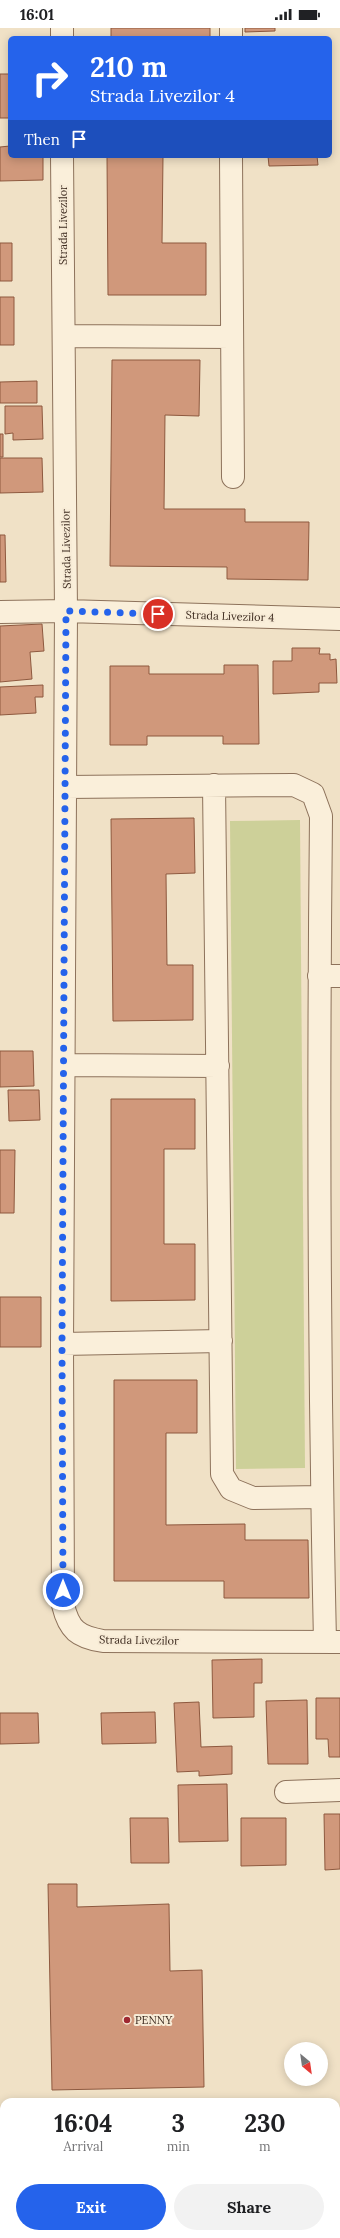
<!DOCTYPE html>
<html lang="en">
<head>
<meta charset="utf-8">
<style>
	body { margin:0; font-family:Lora,serif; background:#f2f2f2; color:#202124; height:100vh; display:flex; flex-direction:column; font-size:15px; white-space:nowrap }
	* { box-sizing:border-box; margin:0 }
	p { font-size:13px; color:#757577 }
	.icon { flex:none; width:22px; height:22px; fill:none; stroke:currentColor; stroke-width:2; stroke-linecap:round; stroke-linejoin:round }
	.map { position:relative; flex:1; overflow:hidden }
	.drawer { position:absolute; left:0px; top:2070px; width:340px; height:140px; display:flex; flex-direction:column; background:#fff; border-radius:12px 12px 0 0; box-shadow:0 2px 10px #0003 }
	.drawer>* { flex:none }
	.top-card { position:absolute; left:8px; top:8px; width:324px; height:122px; border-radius:6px; box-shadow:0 2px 10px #0003; background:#2563eb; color:#fff; overflow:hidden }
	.needle { width:26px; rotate:151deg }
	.controls { position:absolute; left:284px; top:2014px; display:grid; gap:8px }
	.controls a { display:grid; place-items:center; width:44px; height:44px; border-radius:50%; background:#fff; box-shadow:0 2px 10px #0003; font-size:20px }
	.pin { position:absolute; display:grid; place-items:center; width:34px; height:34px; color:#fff; margin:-17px; border:2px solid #fff; border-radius:50%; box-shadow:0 1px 4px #0007 }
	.me { position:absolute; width:44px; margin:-22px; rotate:0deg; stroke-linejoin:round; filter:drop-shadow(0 0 3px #0008) }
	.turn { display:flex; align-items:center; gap:14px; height:84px; padding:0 16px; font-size:18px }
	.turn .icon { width:52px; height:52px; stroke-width:2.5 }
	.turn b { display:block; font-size:28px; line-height:34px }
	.then { display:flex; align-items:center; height:38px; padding:0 16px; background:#0003; gap:8px; font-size:15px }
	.eta { display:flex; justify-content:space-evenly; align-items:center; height:68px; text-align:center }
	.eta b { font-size:24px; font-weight:700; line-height:28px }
	.action { display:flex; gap:8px; margin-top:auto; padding:8px 16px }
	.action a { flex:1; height:46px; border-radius:24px; background:#2563eb; color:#fff; font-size:16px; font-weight:700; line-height:46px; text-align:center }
	.action a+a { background:#f2f2f2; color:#202124 }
	.status { display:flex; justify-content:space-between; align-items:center; height:28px; padding:0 20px; background:#fff; direction:ltr }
	.status svg { height:11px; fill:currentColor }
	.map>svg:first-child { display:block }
	.green { fill:#cdd099 }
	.building { fill:#d0987b; stroke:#8e593f }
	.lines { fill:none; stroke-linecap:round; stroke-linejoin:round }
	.minor-casing { stroke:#8d725b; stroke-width:24 }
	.minor { stroke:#faefda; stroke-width:22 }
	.route { stroke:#2563eb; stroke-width:7; stroke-dasharray:0 12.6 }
	.poi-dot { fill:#9f2831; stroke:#f7ebd6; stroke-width:1.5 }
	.labels { text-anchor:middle; stroke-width:4; stroke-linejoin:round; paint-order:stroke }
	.street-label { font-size:11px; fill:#3d2b1f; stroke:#f7ebd6 }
	.poi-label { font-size:11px; fill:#3d2b1f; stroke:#f7ebd6; text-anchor:start }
</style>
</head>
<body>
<div class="status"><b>16:01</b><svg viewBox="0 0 49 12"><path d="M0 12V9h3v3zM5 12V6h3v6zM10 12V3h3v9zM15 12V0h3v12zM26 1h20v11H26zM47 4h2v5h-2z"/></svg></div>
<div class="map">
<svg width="340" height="2210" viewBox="0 0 340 2210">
	<rect width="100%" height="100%" fill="#f0e1c6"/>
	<path class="green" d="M300 792 305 1440 236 1441 230 793Z"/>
	<path class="building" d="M111 0H210V9L111 10Z
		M245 0H275V3L245 4Z
		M0 46H10V90H0Z
		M10 118V128H43V152L0 153V119Z
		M107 128H163L162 215H206V267H108Z
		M268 128H317L318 137 269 138Z
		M0 215H12V253H0Z
		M0 269H14V317H0Z
		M112 332H200L199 388 165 387 164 481H245V494H309L308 552 227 551V539L110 538Z
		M37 353V375H0V354Z
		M5 378H42L43 411 13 412V405L5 406Z
		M0 406H3V429H0Z
		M0 430H42L43 464 0 465Z
		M0 507H5L6 554H0Z
		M42 596 44 623 30 624 32 651 0 654V598Z
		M292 620H320L319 626H330V632L336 631 337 655H319V664L273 666V633H292Z
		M224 637H258L259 716H223V708H147V717H110V638H149V646H224Z
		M43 657V669H35L36 685 0 687V659Z
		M194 790 195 845 166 846 167 937H193V992L113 993 111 791Z
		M0 1023H33L34 1058 0 1059Z
		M8 1062H39L40 1092 9 1093Z
		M111 1071H195V1121H164V1216H195V1272L111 1273Z
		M0 1122H15L14 1185H0Z
		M0 1269H41V1319H0Z
		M114 1352H197V1405H166V1497L245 1496V1512H308L309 1570H224V1553H114Z
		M262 1631V1655H254V1689L213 1690 212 1632Z
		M316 1670H340V1729H329L328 1711H316Z
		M307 1672 308 1736H268L266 1673Z
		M199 1674 201 1719 232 1718V1746L199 1748V1743L177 1744 174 1675Z
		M155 1684 156 1715 102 1716 101 1685Z
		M0 1685H38L39 1715 0 1716Z
		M227 1756 228 1813 179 1814 178 1757Z
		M324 1786H340V1841L325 1842Z
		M130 1790H168L169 1835H131Z
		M241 1790H286V1837L241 1838Z
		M48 1856H77V1879L169 1876 170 1943 202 1942 204 2059 52 2062Z"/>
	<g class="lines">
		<g class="minor-casing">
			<path id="minor" d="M62 0V10
				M231 0V10
				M62 128 66 583 62 1316 63 1577C69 1602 78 1609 103 1613L340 1614
				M231 128 233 449
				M64 308 232 309
				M0 584 66 583 340 591
				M214 757 222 1446 231 1461 253 1470 322 1469
				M66 759 294 757 313 766 321 788C318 1063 319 1339 325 1614
				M319 948H340
				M65 1037 218 1038
				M62 1316 221 1313
				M286 1764 340 1762
				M336 2095 340 2094"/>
		</g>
		<use href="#minor" class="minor"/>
	</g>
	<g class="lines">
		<path class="route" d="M63 1562 62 1316 66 583 158 586"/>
	</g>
	<circle class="poi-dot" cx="127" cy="1992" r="4"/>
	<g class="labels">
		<g class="street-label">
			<text transform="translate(63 197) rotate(-90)" y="4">Strada Livezilor</text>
			<text transform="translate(66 521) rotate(-91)" y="4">Strada Livezilor</text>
			<text transform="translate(230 588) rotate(2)" y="4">Strada Livezilor 4</text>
			<text transform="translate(139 1612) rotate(1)" y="4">Strada Livezilor</text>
		</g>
		<g class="poi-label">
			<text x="135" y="1996">PENNY</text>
		</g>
	</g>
</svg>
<div class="controls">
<a><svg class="needle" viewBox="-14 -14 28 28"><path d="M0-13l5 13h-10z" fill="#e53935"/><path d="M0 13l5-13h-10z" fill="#757577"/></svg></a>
</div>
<div class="pin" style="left:158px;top:586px;background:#d93025"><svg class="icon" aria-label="arrive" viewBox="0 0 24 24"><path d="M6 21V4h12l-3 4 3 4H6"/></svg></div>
<svg class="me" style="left:63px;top:1562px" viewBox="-20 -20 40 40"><circle r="17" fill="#2563eb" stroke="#fff" stroke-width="3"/><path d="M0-11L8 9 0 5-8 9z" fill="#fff"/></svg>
<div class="top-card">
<div class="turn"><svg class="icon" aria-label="right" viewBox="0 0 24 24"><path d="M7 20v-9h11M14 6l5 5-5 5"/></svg><div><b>210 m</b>Strada Livezilor 4</div></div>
<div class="then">Then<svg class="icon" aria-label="arrive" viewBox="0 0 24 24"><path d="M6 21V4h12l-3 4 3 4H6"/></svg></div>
</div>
<section class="drawer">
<div class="eta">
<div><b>16:04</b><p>Arrival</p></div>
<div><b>3</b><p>min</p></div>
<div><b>230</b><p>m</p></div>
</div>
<div class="action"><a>Exit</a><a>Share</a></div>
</section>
</div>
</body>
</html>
